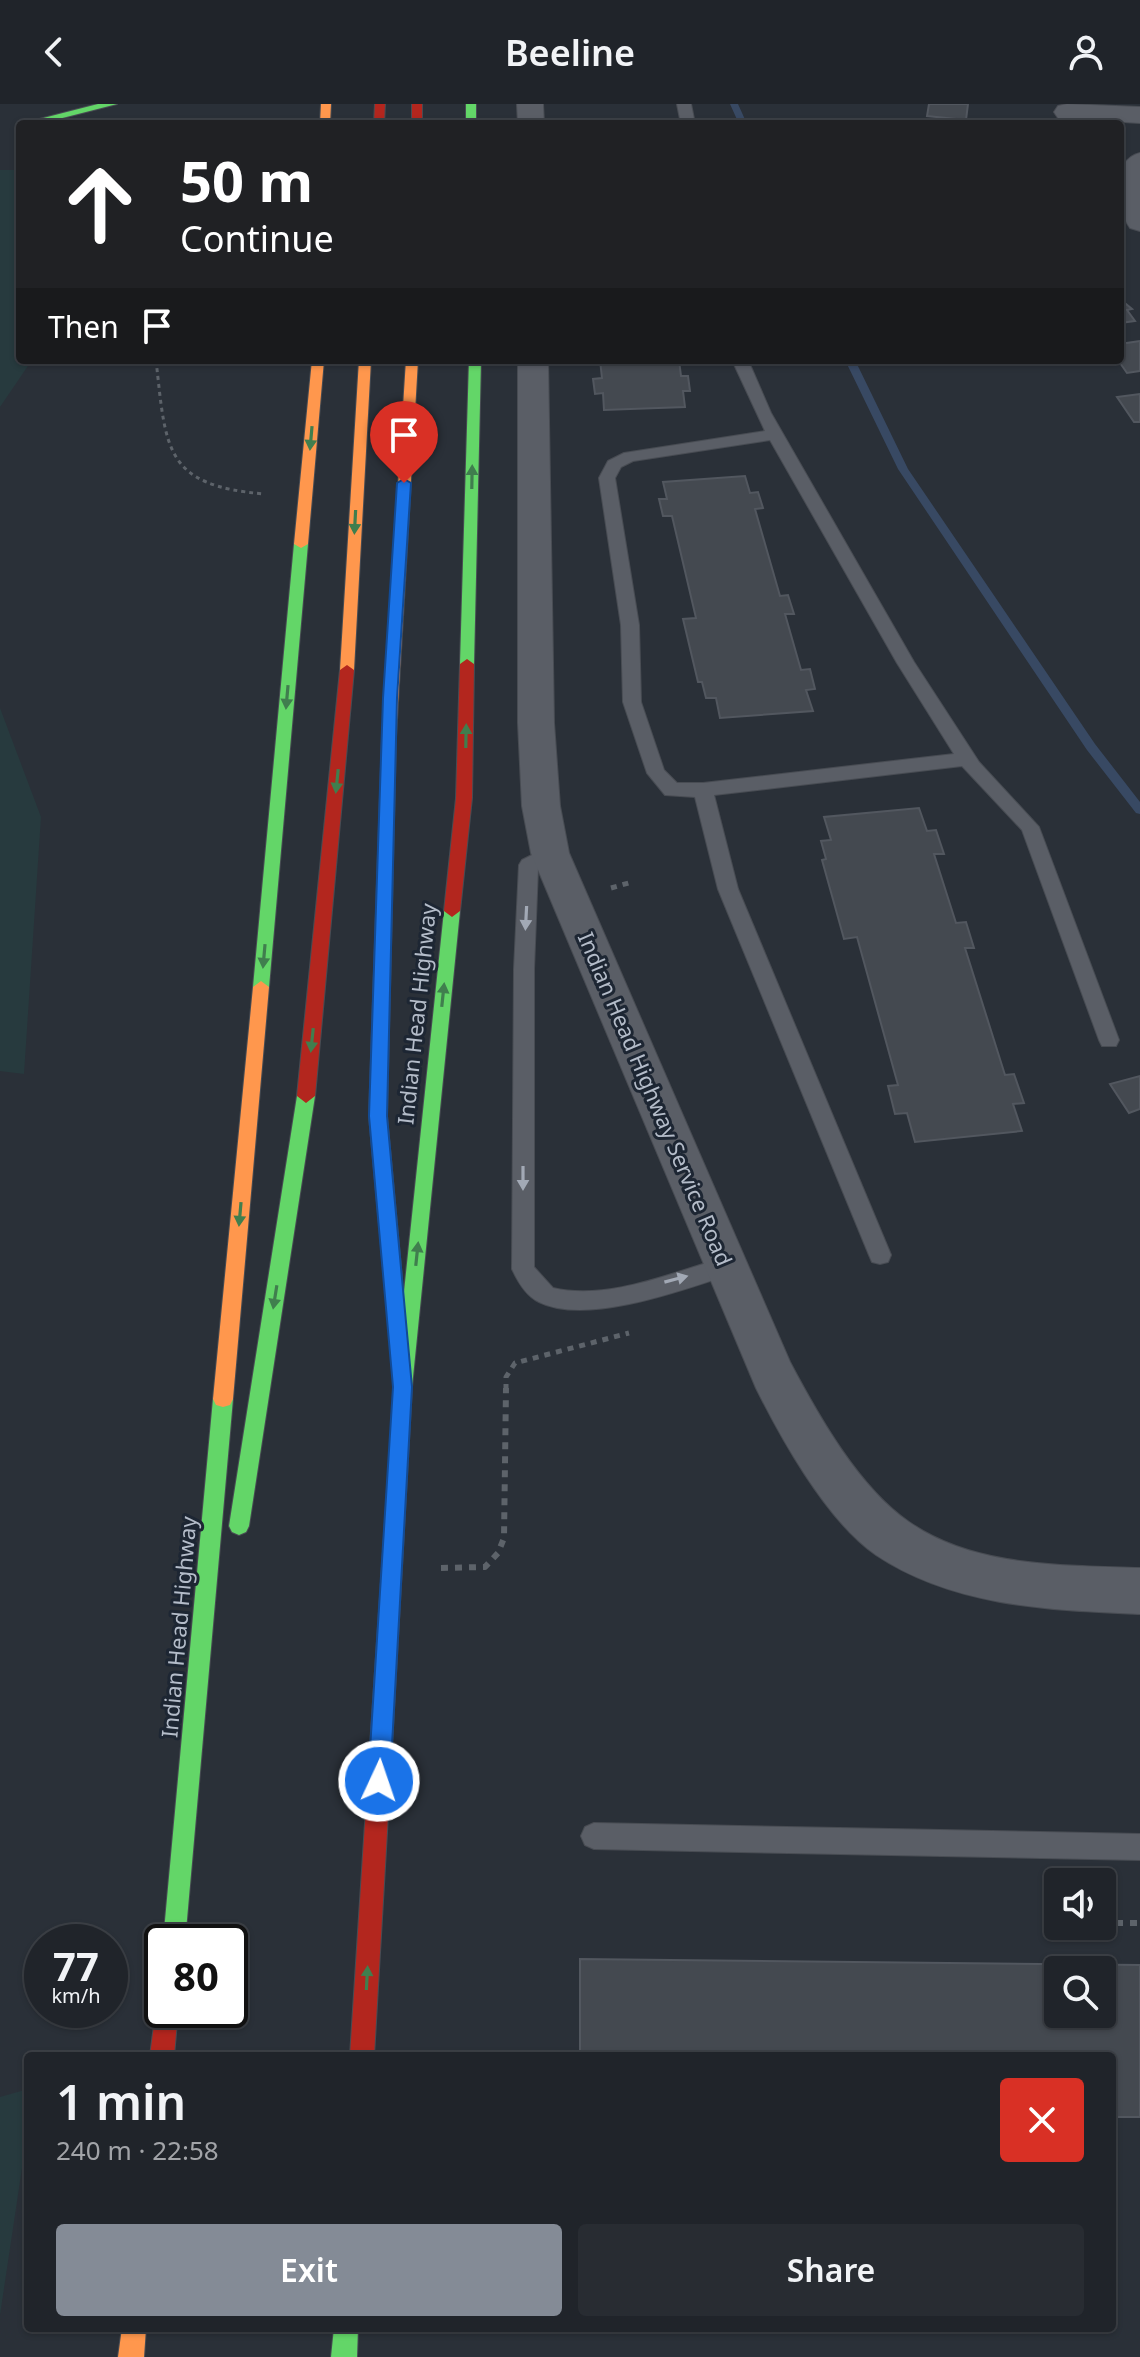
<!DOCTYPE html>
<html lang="en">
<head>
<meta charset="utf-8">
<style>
	body { margin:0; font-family:"Noto Sans",sans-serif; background:#282c32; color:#f1f3f6; height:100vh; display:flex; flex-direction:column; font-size:30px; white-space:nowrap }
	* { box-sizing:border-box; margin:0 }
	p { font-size:26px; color:#a2a4a8 }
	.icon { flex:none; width:44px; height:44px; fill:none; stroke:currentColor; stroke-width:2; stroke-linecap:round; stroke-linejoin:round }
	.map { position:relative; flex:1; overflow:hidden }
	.details { position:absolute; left:24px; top:1948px; width:1092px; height:280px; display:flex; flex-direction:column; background:#20242a; border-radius:8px; box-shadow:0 2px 6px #0004,0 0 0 2px #3d4147 }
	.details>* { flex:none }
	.top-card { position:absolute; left:16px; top:16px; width:1108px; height:244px; border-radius:8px; box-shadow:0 2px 6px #0004,0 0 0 2px #3d4147; background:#202124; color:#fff; overflow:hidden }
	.tools { position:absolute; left:1044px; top:1764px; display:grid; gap:16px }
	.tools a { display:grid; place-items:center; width:72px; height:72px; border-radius:8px; background:#20242a; box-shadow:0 2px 6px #0004,0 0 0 2px #3d4147; font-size:40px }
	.speed { position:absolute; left:24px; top:1820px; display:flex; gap:16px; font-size:40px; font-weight:700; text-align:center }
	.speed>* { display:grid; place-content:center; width:104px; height:104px; border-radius:50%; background:#20242a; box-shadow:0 2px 6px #0004,0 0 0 2px #3d4147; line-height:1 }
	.speed small { font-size:20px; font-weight:400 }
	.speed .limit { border:4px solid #111; border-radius:12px; background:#fff; color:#111 }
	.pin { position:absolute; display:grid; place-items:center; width:68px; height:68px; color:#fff; margin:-82px -34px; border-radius:50% 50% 50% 0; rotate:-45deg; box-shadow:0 0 8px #0007 }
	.pin .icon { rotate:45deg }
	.me { position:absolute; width:88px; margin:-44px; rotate:3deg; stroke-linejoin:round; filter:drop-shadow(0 0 6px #0008) }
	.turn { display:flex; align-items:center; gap:28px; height:168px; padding:0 32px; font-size:36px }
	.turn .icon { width:104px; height:104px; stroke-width:2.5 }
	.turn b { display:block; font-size:56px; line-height:68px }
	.then { display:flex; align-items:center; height:76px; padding:0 32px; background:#0003; gap:16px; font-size:30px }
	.round { display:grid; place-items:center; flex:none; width:84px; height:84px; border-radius:8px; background:#282c32 }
	.overview { display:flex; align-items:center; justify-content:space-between; height:136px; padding:0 32px }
	h1 { font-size:48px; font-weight:600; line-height:60px }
	.action { display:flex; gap:16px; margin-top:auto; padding:16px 32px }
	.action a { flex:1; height:92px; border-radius:8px; background:#848b96; color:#fff; font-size:32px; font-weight:600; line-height:92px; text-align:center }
	.action a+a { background:#282c32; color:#f1f3f6 }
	header { display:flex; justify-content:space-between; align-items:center; height:104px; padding:0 32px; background:#20242a; font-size:36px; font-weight:600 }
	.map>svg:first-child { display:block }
	.green { fill:#273a3e }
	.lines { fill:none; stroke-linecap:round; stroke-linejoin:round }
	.stream { fill:#384963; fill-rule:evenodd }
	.building { fill:#444950; stroke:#52575f; stroke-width:2; fill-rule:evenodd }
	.lane-casing { stroke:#484c53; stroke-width:2 }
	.street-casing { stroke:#484c53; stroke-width:2 }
	.fast-casing { stroke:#484c53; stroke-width:2 }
	.slow-casing { stroke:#484c53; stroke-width:2 }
	.jam-casing { stroke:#484c53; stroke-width:2 }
	.path-far2 { stroke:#5d636a; stroke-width:3; stroke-dasharray:4 4; stroke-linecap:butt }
	.path-far1 { stroke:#5d636a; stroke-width:5; stroke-dasharray:6 6; stroke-linecap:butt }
	.path { stroke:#5d636a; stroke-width:6; stroke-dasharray:7 7; stroke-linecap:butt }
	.lane { fill:#5a5e66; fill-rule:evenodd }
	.street { fill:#5a5e66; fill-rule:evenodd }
	.fast { fill:#63d668; fill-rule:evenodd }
	.slow { fill:#ff974d; fill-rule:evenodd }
	.jam { fill:#b3261e; fill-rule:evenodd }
	.oneway { fill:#407e4e }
	.oneway2 { fill:#a2a9b5 }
	.route { fill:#1a73e8; stroke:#114b97; stroke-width:2 }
	.labels { text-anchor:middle; stroke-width:6; stroke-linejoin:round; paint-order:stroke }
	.street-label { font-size:22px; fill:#b4bcc9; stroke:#1d2633 }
</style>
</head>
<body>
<header><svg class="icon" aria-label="back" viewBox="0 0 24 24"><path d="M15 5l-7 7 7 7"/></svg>Beeline<svg class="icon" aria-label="person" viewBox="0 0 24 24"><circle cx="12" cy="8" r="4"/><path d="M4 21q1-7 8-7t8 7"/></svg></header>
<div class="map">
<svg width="1140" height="2253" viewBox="0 0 1140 2253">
	<rect width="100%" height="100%" fill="#2a3038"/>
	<path class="green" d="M0 66H20V256H32L0 303Z
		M0 604 41 713 24 970 0 967Z
		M28 1985V2024L0 2211V1993Z"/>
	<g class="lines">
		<path class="stream" d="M730 0H738L747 20H739Z
			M182 15 185 16 187 20H179V16Z
			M638 15 641 16V20H611L615 17Z
			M845 256H855L908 365 1095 640 1140 698V710L1136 709 1087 646 898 365Z"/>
	</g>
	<path class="building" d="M929 0H968L966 16 927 12Z
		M1120 195 1132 205 1127 206 1135 217 1120 219Z
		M1140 237V267L1127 269 1118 256 1120 240Z
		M600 256H679L681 272H688L690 287H683L685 303 604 306 603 289 595 290 593 275 602 274Z
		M1140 290V318H1134L1117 293Z
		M745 372 750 389 758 388 763 404 755 405 780 492 788 491 794 510H785L801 566 810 565 815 585 806 586 813 607 720 614 716 594H706L702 578H698L683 515 696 514 672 412H663L659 395H667L663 378Z
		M919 704 927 727 936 726 944 750H934L956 819 966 818 974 844H965L1005 971 1014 970 1024 999 1013 1000 1022 1027 915 1038 907 1009 895 1010 888 982 898 981 857 833 844 835 822 756 826 755 821 737 831 736 824 713Z
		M1140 972V1005L1129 1009 1110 980Z
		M580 1855 1140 1861V2013H1112V1952H580ZM1058 1866H1102V1910H1058Z"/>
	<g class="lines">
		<g class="lane-casing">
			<path id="lane" d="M677 0H691L695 20H681Z
				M732 256H748L771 309 914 558 979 658 1039 723 1119 936 1116 942H1102L1099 936 1022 726 962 662 714 691 738 785 891 1151 888 1158 880 1160 872 1158 869 1151 718 785 695 693 665 691 647 669 623 598 621 521 599 374 608 357 624 349 765 327ZM770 336 897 559 954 650 703 679H677L664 666 641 598 639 521 615 374 621 363 633 357Z
				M550 742 560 749 538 764 534 865V1163L553 1184C609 1197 673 1168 726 1153L734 1155 737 1162 734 1169C686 1185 587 1222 539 1198 526 1192 518 1178 512 1165L514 865 519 761 522 756Z
				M594 1719 1140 1730V1756L594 1745 585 1741 581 1732 585 1723Z"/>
		</g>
		<g class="street-casing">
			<path id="street" d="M517 0H543L544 20H518Z
				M1067 0 1140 3V19L1058 14 1054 8 1058 2Z
				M1140 49V127L1130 124C1116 104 1110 56 1140 49Z
				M518 256H548L554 619 560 702 569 749 790 1258C818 1311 859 1384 909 1418 975 1464 1064 1461 1140 1464V1510C1050 1506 954 1503 876 1451 827 1417 782 1336 756 1284L531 749 522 702 518 619Z"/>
		</g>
		<g class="fast-casing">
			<path id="fast" d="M98 0H117L39 20H20Z
				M466 0H476V20H466Z
				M469 256H481L474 560 467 565 460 560Z
				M301 436 308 440 269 883 261 889 253 883 294 440Z
				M452 801 460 807 412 1283 392 1642 389 1649 381 1652 373 1649 370 1642 394 1283 444 807Z
				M306 985 315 992 249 1422 246 1428 239 1431 232 1428 229 1422 297 992Z
				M223 1287 230 1289 233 1295 185 1838H163L213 1295 216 1289Z
				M334 2224H358L357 2253H331Z"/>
		</g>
		<g class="slow-casing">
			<path id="slow" d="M321 0H331L330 20H320Z
				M312 256H324L308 440 301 444 294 440Z
				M359 256H371L354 566 347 571 340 566Z
				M406 256H418L396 633 389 638 382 633Z
				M261 877 269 883 233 1295 230 1301 223 1303 216 1301 213 1295 253 883Z
				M122 2224H146L144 2253H118Z"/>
		</g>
		<g class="jam-casing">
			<path id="jam" d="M375 0H385L384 20H374Z
				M412 0H422V20H412Z
				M467 555 474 560 472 694 460 807 452 813 444 807 456 694 460 560Z
				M347 561 354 566 315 992 306 999 297 992 340 566Z
				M389 628 396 633 387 1012 403 1185 400 1190 394 1193 388 1190 385 1185 369 1012 382 633Z
				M381 1632 389 1635 392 1642 374 1952H350L370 1642 373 1635Z
				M162 1897V1906H178L174 1952H150L156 1906Z"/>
		</g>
		<path class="path-far2" d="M156 256C166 345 164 382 265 390"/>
		<path class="path-far1" d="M611 784 632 778
			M506 1286V1273L515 1259 629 1229"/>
		<path class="path" d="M441 1464 485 1463 498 1449 504 1434 506 1284
			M1102 1819H1140"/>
		<use href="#lane" class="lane"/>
		<use href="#street" class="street"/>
		<use href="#fast" class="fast"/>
		<use href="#slow" class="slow"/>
		<use href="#jam" class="jam"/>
	</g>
	<defs><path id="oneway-solid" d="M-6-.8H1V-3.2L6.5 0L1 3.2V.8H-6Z" transform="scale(2)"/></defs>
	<g class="oneway">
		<use href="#oneway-solid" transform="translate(311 334) rotate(95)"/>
		<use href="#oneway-solid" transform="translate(472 373) rotate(-89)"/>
		<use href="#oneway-solid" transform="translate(355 418) rotate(93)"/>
		<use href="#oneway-solid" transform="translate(287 593) rotate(95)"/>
		<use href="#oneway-solid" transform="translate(466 632) rotate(-89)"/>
		<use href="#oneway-solid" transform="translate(337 677) rotate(96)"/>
		<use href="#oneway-solid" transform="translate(264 852) rotate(95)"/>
		<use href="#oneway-solid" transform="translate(443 891) rotate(-84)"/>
		<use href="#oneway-solid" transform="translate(312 936) rotate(96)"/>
		<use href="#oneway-solid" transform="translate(240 1110) rotate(95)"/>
		<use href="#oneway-solid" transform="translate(417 1150) rotate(-84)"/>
		<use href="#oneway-solid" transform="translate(275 1193) rotate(99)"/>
		<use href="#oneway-solid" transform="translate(367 1874) rotate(-87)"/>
	</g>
	<g class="oneway2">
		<use href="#oneway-solid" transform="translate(526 814) rotate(93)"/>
		<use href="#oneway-solid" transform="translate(523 1074) rotate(90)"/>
		<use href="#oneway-solid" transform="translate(676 1175) rotate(-15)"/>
	</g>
	<path class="route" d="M404 375 411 379 397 594 387 1012 412 1283 390 1677 387 1685 379 1688 372 1685 368 1677 393 1283 369 1012 383 594 397 379Z"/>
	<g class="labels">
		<g class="street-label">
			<text transform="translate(417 910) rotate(-84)" y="8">Indian Head Highway</text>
			<text transform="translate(655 995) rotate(67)" y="8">Indian Head Highway Service Road</text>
			<text transform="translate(179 1523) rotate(-85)" y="8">Indian Head Highway</text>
		</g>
	</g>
</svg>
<div class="tools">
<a><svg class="icon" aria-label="sound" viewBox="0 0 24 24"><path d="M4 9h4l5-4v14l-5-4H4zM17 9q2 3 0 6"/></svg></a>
<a><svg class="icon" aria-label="search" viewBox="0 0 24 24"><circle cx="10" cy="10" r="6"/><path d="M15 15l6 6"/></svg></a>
</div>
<div class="speed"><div>77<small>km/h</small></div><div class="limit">80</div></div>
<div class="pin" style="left:404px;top:379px;background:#d93025"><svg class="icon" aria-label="arrive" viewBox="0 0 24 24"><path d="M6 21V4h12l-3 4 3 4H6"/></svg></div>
<svg class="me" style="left:379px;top:1677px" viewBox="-20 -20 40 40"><circle r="17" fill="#1a73e8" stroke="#fff" stroke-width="3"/><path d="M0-11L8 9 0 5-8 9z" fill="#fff"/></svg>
<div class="top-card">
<div class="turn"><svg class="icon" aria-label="ahead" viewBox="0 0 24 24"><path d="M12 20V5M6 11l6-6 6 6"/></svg><div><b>50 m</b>Continue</div></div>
<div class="then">Then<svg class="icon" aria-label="arrive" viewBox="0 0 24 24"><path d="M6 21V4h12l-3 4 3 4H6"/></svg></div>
</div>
<section class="details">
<div class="overview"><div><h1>1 min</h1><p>240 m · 22:58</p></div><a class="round" style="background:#d93025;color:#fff"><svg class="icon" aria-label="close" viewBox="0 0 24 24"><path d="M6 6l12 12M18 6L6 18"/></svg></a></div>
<div class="action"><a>Exit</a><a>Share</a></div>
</section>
</div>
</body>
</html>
